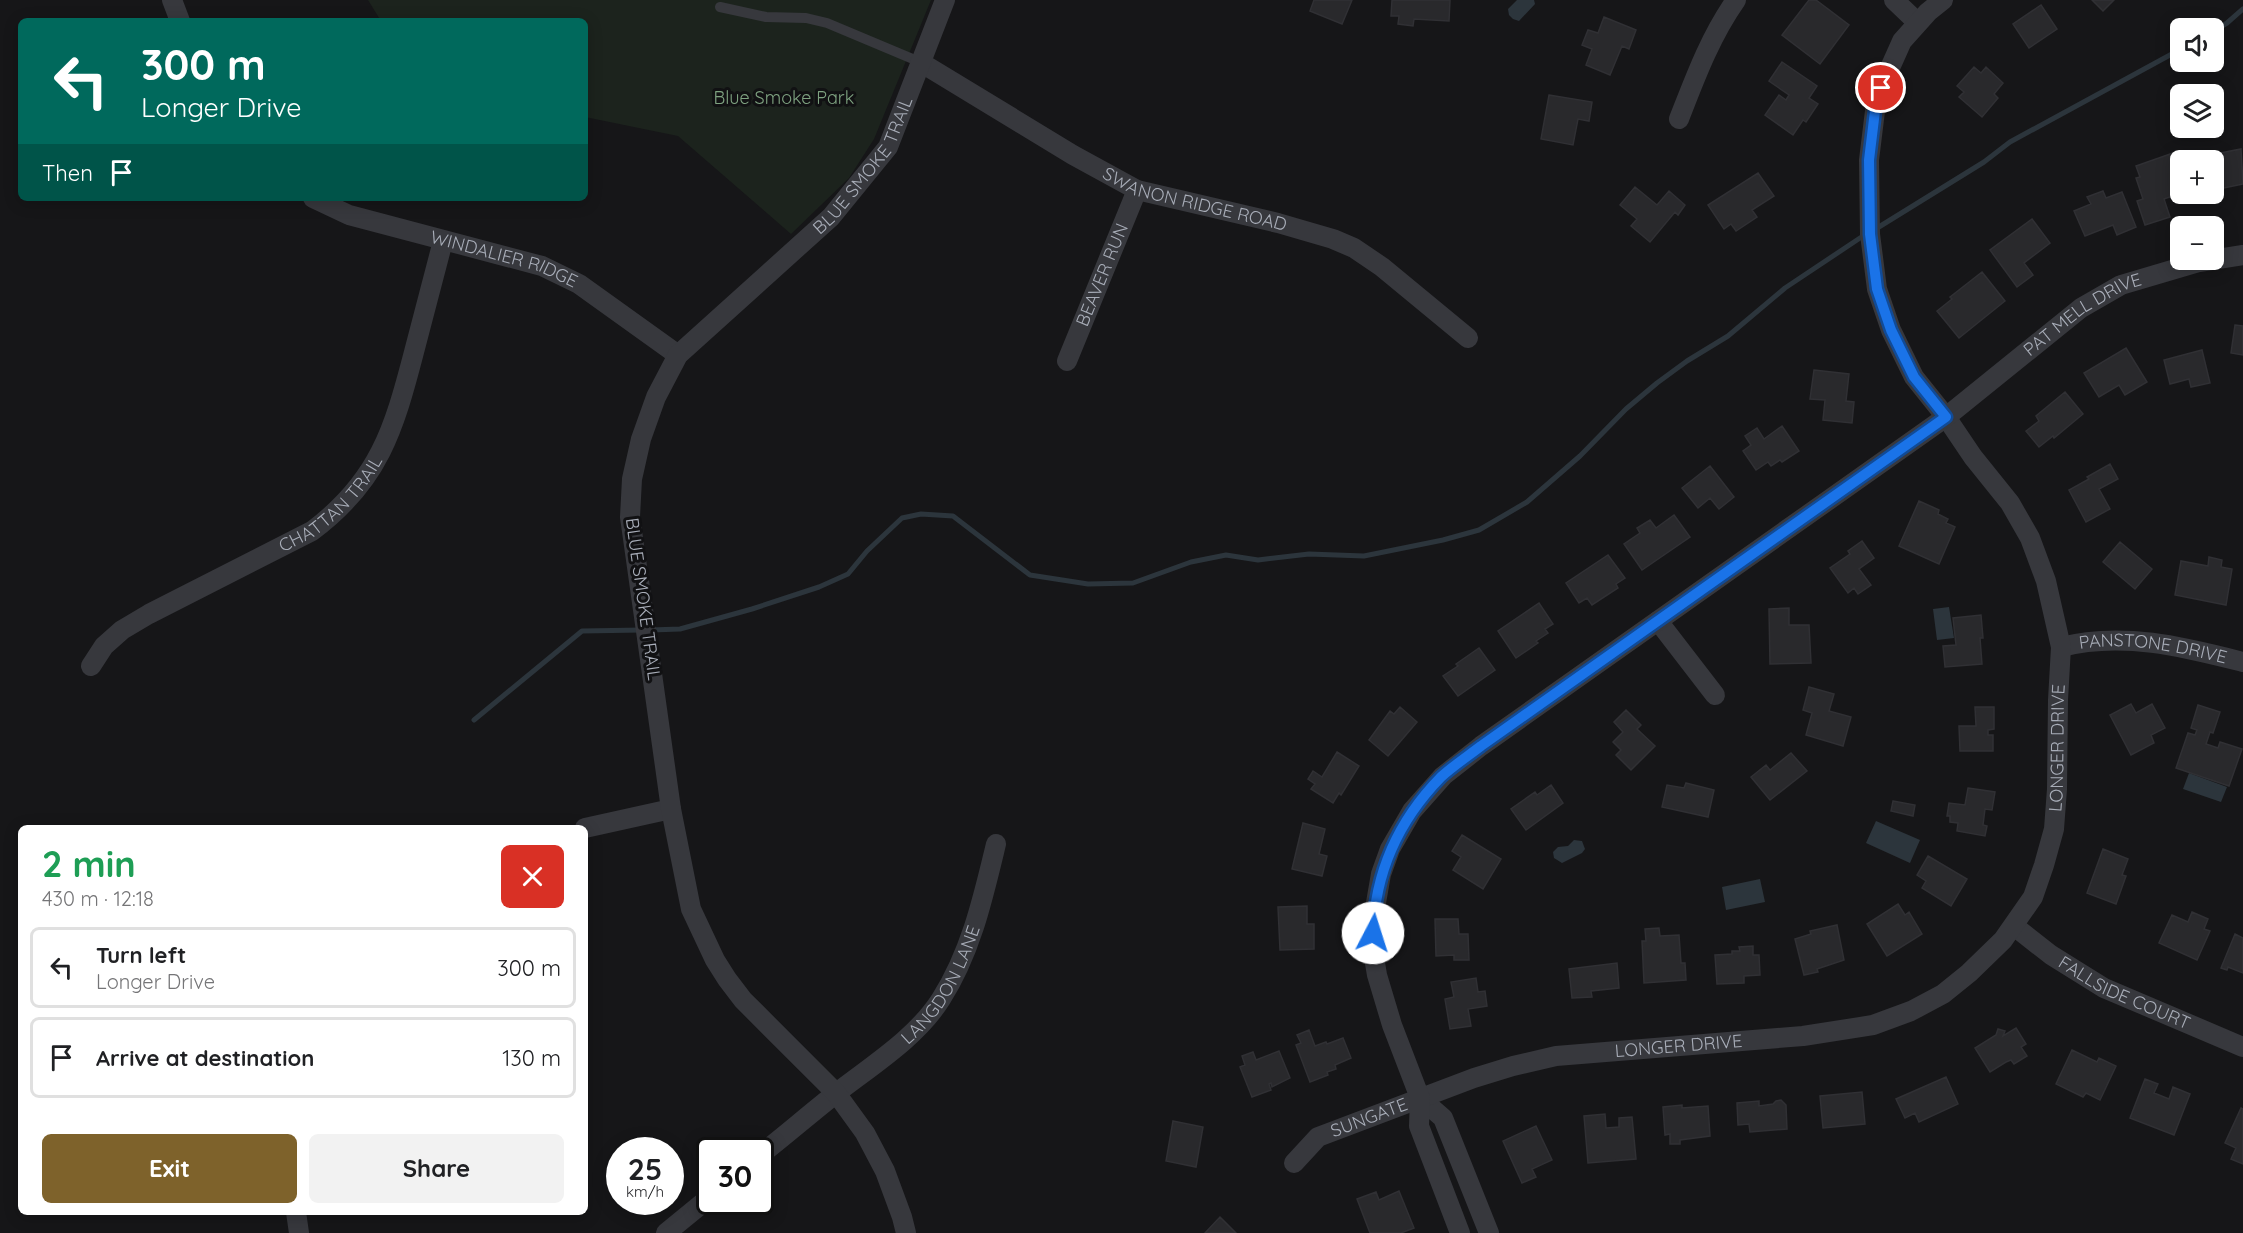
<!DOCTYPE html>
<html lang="en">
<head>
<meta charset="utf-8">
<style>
	body { margin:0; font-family:Quicksand,sans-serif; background:#f2f2f2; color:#202124; height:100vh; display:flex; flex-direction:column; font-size:22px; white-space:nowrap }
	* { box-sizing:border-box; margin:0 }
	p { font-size:20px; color:#757577 }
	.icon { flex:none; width:33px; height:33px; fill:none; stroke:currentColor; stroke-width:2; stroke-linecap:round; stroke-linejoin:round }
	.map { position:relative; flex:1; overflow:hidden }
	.panel { position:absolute; left:18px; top:825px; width:570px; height:390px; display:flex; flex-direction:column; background:#fff; border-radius:9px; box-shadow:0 3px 15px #0003 }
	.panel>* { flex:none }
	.guide { position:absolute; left:18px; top:18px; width:570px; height:183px; border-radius:9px; box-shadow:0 3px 15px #0003; background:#00695c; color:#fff; overflow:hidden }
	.buttons { position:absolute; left:2170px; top:18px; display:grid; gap:12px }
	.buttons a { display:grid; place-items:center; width:54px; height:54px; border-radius:9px; background:#fff; box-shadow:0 3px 15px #0003; font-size:30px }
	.speed { position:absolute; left:606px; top:1137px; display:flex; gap:12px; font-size:30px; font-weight:700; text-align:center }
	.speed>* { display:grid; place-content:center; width:78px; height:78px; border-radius:50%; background:#fff; box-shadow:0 3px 15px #0003; line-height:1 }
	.speed small { font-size:15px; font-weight:400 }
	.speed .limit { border:3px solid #111; border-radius:9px; background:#fff; color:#111 }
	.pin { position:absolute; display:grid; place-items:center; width:51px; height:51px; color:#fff; margin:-26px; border:3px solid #fff; border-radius:50%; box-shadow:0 2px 6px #0007 }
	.me { position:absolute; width:66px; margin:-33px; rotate:5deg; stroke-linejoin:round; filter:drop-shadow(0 0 4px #0008) }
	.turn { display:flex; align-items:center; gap:21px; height:126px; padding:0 24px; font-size:27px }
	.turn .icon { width:78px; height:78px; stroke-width:2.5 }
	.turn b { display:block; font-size:42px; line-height:51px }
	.then { display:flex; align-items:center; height:57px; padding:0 24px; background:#0003; gap:12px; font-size:22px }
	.round { display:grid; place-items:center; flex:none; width:63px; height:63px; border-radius:9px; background:#f2f2f2 }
	.overview { display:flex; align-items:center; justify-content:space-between; height:102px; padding:0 24px }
	h1 { font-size:36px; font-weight:700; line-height:45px; color:#1e9e55 }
	.action { display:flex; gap:12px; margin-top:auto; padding:12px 24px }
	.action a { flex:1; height:69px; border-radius:9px; background:#7e622b; color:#fff; font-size:24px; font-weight:700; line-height:69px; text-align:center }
	.action a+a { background:#f2f2f2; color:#202124 }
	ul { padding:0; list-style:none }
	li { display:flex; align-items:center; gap:18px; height:81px; margin:0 12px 9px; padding:0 12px; border:3px solid #e0e0e0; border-radius:9px }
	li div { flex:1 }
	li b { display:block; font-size:22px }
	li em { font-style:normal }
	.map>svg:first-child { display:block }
	.green { fill:#1c231d }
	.water { fill:#2c353c }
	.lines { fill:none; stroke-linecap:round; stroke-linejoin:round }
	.stream { stroke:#2c353c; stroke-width:5 }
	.building { fill:#29292c; stroke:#303034; stroke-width:1.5 }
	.lane { stroke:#37383d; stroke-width:10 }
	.street { stroke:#37383d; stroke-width:20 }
	.route-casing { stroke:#114b97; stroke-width:15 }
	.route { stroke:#1a73e8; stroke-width:10 }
	.labels { text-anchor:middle; stroke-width:6; stroke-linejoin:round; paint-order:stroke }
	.park-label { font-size:18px; fill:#7fa381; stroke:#111113 }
	.street-label { font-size:18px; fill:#a8adb8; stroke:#111113 }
</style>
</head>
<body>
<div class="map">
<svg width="2243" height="1233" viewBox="0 0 2243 1233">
	<rect width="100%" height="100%" fill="#161618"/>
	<path class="green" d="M368 0H931L874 139 849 178 791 234 678 136 585 117V21H381Z"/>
	<path class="water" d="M1517 0H1534L1535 4 1519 21 1513 19 1509 15 1508 9Z
		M1949 607 1954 638 1937 640 1933 609Z
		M2189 773 2227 787 2221 802 2183 789Z
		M1876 821 1920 840 1910 863 1866 843Z
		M1574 840 1582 841 1585 849 1582 853 1562 863 1554 858 1553 852 1558 847 1568 846Z
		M1760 879 1765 902 1726 910 1722 887Z"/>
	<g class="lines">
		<path class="stream" d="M2214 31 2227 23 2243 9
			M1874 230 1984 162 2010 142 2181 49
			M651 630 680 629 752 609 819 587 848 574 867 551 902 518 921 514 953 516 1030 575 1088 584 1133 583 1191 562 1226 555 1258 560 1309 554 1364 556 1443 540 1479 530 1527 502 1580 456 1626 409 1657 383 1687 361 1728 336 1785 288 1866 234
			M474 720 582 631 642 630"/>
	</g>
	<path class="building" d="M1314 0H1352L1342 24 1310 11Z
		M1392 0H1450L1449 21 1414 19 1413 26 1398 24 1399 16H1391Z
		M1809 0H1816L1849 25 1820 64 1782 35Z
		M2092 0H2114L2103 11Z
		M2041 5 2057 29 2029 48 2013 24Z
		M1604 17 1636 30 1629 49 1622 46 1610 75 1586 65 1592 49 1582 45 1588 30 1598 33Z
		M1782 62 1817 86 1809 98 1818 104 1806 122 1803 120 1793 135 1765 115 1779 95 1786 100 1789 95 1769 81Z
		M1974 67 1981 73 1986 67 2003 83 1994 94 1998 98 1982 117 1959 97 1964 92 1957 86Z
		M1549 95 1592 102 1589 121 1578 119 1573 145 1541 139Z
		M2241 149 2243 184 2214 190V160H2200L2199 157Z
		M2173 153 2177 164 2180 163 2181 166V193L2164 199 2170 217 2145 225 2137 201 2143 199 2136 178 2140 177 2136 166Z
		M1758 173 1774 196 1752 210 1757 217 1736 231 1731 224 1724 229 1708 205Z
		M1635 187 1657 205 1669 191 1685 205 1678 215 1675 212 1650 242 1631 226 1637 219 1620 205Z
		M2103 191 2106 198 2122 192 2136 227 2117 235 2113 225 2085 236 2074 211 2091 204 2087 197Z
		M2032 219 2050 243 2024 263 2033 275 2017 287 1990 250Z
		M1982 272 2005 301 1959 338 1937 311 1952 299 1950 297Z
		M2235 325 2243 326V355L2231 353Z
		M2126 348 2147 382 2125 395 2119 385 2099 397 2084 373Z
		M2202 350 2210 383 2191 387 2189 379 2170 384 2164 360Z
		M1814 370 1849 374 1846 401 1854 402 1852 423 1823 420 1825 400 1810 399Z
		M2065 392 2083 414 2054 438 2053 436 2039 447 2026 431 2039 421 2036 416Z
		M1782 426 1799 451 1782 462 1780 460 1771 466 1768 462 1756 470 1743 451 1751 445 1745 436 1757 428 1764 439Z
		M2110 464 2118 479 2099 489 2110 509 2086 522 2069 490 2089 479 2087 477Z
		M1710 466 1734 497 1719 509 1710 498 1698 508 1682 488Z
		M1919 501 1939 510 1938 514 1948 519 1946 523 1955 527 1939 564 1899 546Z
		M1674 515 1690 537 1642 570 1624 544 1640 533 1637 528 1650 520 1656 528Z
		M1862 541 1874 558 1859 569 1871 585 1858 594 1854 588 1848 593 1830 568 1850 554 1848 551Z
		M2120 542 2152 569 2135 589 2103 562Z
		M1608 555 1625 578 1616 584 1618 588 1592 605 1587 598 1579 603 1566 583Z
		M2209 557 2222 560 2221 567 2232 569 2226 605 2175 595 2181 561 2208 566Z
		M1539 603 1553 624 1545 629 1548 633 1536 641 1538 643 1516 658 1498 631Z
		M1789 608V625H1809L1811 663 1770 664 1769 609Z
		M1981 615 1983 638H1980L1982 664 1945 667 1943 646 1956 645 1953 618Z
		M1479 648 1495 670 1458 696 1443 676 1458 666 1456 664Z
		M1809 687 1834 694 1829 711 1851 717 1843 746 1806 735 1812 713 1803 710Z
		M2131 704 2136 713 2152 704 2165 728 2151 735 2154 743 2131 755 2110 715Z
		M2198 705 2220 712 2213 733 2210 732 2206 744 2218 748 2220 742 2242 749 2229 786 2176 768 2188 733 2195 735 2197 730 2191 728Z
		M1400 707 1417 722 1388 756 1369 740 1390 711 1394 714Z
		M1975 707H1994V729L1988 730V735H1993V751H1960L1959 726H1976Z
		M1626 710 1641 725 1637 729 1655 746 1631 770 1616 755 1621 750 1613 742 1623 732 1614 722Z
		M1337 752 1359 766 1341 795 1339 793 1333 803 1311 789 1315 784 1308 779 1313 771 1322 777Z
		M1791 753 1807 771 1770 800 1751 777 1766 765 1770 770Z
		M1686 783 1714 790 1708 817 1662 807 1667 785 1684 788Z
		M1551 785 1563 803 1526 830 1511 809 1535 792 1537 795Z
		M1968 788 1995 792 1992 810 1985 809 1983 825 1987 826 1985 836 1957 831 1958 823 1950 822V816H1947L1949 803 1965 805Z
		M1893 801 1915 805 1913 816 1891 811Z
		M1303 823 1325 829 1319 854 1327 856 1322 876 1292 869Z
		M1462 835 1501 859 1483 889 1453 870 1461 857 1452 851Z
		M2103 849 2128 859 2122 875 2126 876 2116 904 2087 893Z
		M1928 856 1967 879 1951 906 1922 888 1926 881 1917 875Z
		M1898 904 1905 915 1909 912 1922 934 1887 956 1867 924Z
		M1307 906V924H1314V949L1280 950 1278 907Z
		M2192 912 2208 919 2204 929 2210 931 2197 960 2159 943 2172 915 2188 922Z
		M1435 919H1458L1459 934H1468L1469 960H1454V955L1436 956Z
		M1837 925 1844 960 1817 969 1818 972 1804 975 1795 939 1811 934 1810 931Z
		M1659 928 1660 936 1679 935 1681 963H1685L1686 980 1644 983 1642 941H1646L1645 929Z
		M2235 934 2243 938V973L2228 967 2227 970 2221 968Z
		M1753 946V955H1759L1760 975 1744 976V983L1717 984 1715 955 1732 954V951H1740L1739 947Z
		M1617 963 1619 988 1591 991 1592 997 1572 998 1569 969Z
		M1476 978 1478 992 1485 991 1487 1006 1468 1009 1471 1026 1450 1029 1445 999 1454 997 1451 982Z
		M2016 1028 2026 1044 2021 1047 2027 1056 2014 1064 2011 1060 2006 1062 1990 1072 1975 1048 1996 1035 1998 1029 2005 1031 2003 1036Z
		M1309 1030 1315 1046 1326 1042 1327 1044 1343 1038 1351 1058 1335 1065 1336 1069 1327 1072 1328 1075 1310 1082 1296 1045 1301 1043 1297 1035Z
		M2072 1050 2097 1062 2099 1058 2116 1066 2100 1100 2086 1093 2083 1097 2056 1084Z
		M1279 1051 1290 1078 1272 1087 1271 1083 1269 1084 1271 1090 1252 1097 1240 1067 1245 1065 1242 1056 1253 1052 1256 1060Z
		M1946 1077 1958 1104 1919 1122 1915 1113 1905 1118 1896 1099Z
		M2145 1079 2158 1084 2154 1093 2169 1099 2173 1087 2190 1094 2174 1135 2130 1118Z
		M1862 1092 1865 1124 1823 1128 1820 1096Z
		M1781 1100 1786 1105 1787 1129 1750 1132 1749 1124 1738 1125 1737 1103 1759 1101V1106L1773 1104 1776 1101Z
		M1682 1105V1108L1708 1106 1710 1136 1680 1140V1144H1670V1134L1665 1135 1663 1107Z
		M2241 1108 2243 1109V1164L2231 1159 2236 1148 2225 1143Z
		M1605 1114 1606 1128 1619 1127V1118L1632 1117 1636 1159 1588 1163 1584 1116Z
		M1173 1121 1203 1127 1196 1167 1166 1161Z
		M1536 1126 1552 1160 1532 1169 1536 1177 1522 1183 1503 1141Z
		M1399 1191 1414 1228 1401 1233H1370L1357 1199 1376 1192 1379 1200Z
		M1220 1217 1236 1233H1205Z"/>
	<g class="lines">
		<path class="lane" d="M720 7 766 17 806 18 827 23 920 62"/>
		<g class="street">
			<path d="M172 0 180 21"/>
			<path d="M1894 0 1917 22"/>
			<path id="s1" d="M920 62 1073 155 1137 190 1278 223 1333 239 1354 248 1382 267 1468 338"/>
			<path d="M1679 119C1695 78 1710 37 1736 0"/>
			<path id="s2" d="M313 198 349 215 542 266 579 284 678 355"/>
			<path id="s3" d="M1067 361 1137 190"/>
			<path d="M1658 621 1715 695"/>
			<path id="s4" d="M2061 647C2122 631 2184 647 2243 662"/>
			<path id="s5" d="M91 666 104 646 122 630 149 614 312 531C379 481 394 429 414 352 424 315 433 278 443 241"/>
			<path d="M585 828 671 809"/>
			<path id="s6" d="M2014 926 2051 955 2104 988 2243 1047"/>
			<path d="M1420 1098 1443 1118 1489 1233"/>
			<path id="s7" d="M760 1155C787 1134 812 1112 839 1091 874 1064 917 1037 941 999 971 952 983 898 996 844"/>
			<path id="s8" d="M1294 1163 1318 1137 1474 1078 1513 1066 1556 1056 1803 1036 1873 1025 1911 1011 1943 994 1969 973 2003 940 2033 897 2044 865 2054 829 2057 789 2058 700 2061 647 2046 581 2030 538 2010 503 1973 457 1946 417 1914 377 1891 330 1877 289 1870 234 1869 160 1875 111 1881 88 1902 41 1928 12 1943 0"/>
			<path d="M296 1212 299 1233"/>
			<path d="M666 1233 710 1197"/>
			<path id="s9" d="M906 1233 902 1217 885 1171 865 1133 836 1093 743 1000 727 979 715 960 691 909 671 809 630 517 632 479 641 439 656 397 678 355 831 217 888 147 945 0"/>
			<path id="s10" d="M1460 1233 1419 1126 1420 1098 1392 1025 1377 975 1372 945 1373 920 1381 874 1390 849 1412 811 1443 776 1481 746 1946 417 2081 308 2121 285 2199 262 2243 255"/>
		</g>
	</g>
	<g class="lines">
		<g class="route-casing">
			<path id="route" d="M1373 933C1375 872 1399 820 1441 777 1453 766 1468 756 1481 746L1946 417 1914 377 1891 330 1877 289 1870 234 1869 160 1875 111 1881 88"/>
		</g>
		<use href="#route" class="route"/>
	</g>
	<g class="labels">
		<g class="park-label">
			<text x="784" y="104">Blue Smoke Park</text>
		</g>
		<g class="street-label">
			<text dy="6" stroke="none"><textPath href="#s9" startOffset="1230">BLUE SMOKE TRAIL</textPath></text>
			<text dy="6" stroke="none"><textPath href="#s1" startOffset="310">SWANON RIDGE ROAD</textPath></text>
			<text dy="6" stroke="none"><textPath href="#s2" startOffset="201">WINDALIER RIDGE</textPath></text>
			<text dy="6" stroke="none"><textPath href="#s3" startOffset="93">BEAVER RUN</textPath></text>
			<text dy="6" stroke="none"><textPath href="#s10" startOffset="1282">PAT MELL DRIVE</textPath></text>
			<text dy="6" stroke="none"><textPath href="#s5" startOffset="294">CHATTAN TRAIL</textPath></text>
			<text transform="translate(643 599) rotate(82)" y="6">BLUE SMOKE TRAIL</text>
			<text dy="6" stroke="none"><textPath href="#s4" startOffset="93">PANSTONE DRIVE</textPath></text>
			<text dy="6" stroke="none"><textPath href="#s8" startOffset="968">LONGER DRIVE</textPath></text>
			<text dy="6" stroke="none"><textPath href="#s7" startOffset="252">LANGDON LANE</textPath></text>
			<text dy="6" stroke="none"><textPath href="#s6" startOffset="130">FALLSIDE COURT</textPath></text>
			<text dy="6" stroke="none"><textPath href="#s8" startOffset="410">LONGER DRIVE</textPath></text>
			<text dy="6" stroke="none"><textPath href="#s8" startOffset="90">SUNGATE</textPath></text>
		</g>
	</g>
</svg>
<div class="buttons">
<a><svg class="icon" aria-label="sound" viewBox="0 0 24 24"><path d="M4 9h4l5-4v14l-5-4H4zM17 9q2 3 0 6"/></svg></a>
<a><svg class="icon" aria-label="layers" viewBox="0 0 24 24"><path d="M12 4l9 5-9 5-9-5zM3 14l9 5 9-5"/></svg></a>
<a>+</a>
<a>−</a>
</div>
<div class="speed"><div>25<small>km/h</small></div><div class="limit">30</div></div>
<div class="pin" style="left:1881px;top:88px;background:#d93025"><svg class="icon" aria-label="arrive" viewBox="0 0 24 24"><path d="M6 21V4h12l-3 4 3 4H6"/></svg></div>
<svg class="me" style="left:1373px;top:933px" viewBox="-20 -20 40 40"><circle r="19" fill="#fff"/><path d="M0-13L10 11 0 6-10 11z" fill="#1a73e8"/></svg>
<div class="guide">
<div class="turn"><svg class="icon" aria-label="left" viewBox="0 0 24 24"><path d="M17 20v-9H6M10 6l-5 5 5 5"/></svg><div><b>300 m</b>Longer Drive</div></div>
<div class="then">Then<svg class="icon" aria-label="arrive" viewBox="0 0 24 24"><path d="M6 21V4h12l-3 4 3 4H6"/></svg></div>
</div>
<section class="panel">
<div class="overview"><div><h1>2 min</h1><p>430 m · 12:18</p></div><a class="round" style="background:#d93025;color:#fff"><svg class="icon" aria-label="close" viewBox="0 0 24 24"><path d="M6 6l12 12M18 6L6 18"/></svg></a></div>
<ul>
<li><svg class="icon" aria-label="left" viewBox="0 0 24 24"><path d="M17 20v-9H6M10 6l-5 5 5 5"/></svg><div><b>Turn left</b><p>Longer Drive</p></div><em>300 m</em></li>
<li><svg class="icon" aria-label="arrive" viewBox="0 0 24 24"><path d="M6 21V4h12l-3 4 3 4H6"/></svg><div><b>Arrive at destination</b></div><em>130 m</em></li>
</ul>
<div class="action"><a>Exit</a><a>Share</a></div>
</section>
</div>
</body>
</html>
